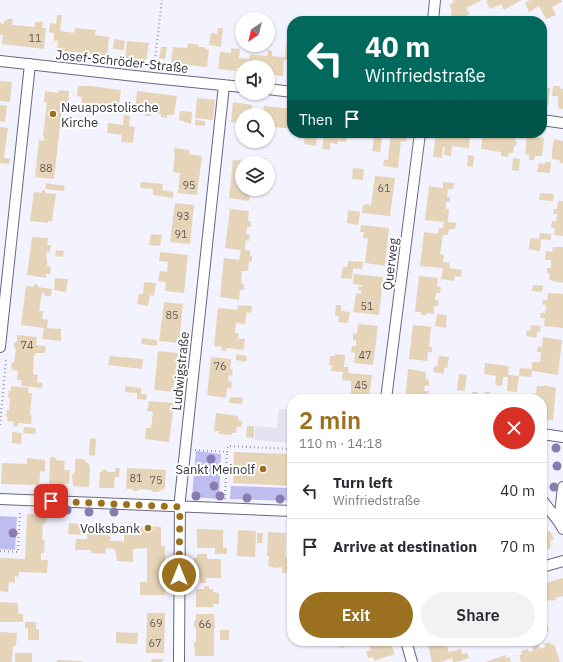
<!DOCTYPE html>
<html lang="en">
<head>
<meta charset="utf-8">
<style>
	body { margin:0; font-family:"IBM Plex Sans",sans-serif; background:#f2f2f3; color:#2b2b33; height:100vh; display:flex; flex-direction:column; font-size:15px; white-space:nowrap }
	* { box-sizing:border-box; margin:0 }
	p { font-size:13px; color:#7c7c81 }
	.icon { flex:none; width:22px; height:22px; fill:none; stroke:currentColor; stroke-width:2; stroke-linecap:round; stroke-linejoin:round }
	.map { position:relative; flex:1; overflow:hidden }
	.sheet { position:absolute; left:287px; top:394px; width:260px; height:252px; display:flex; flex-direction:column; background:#fff; border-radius:16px; box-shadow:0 1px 3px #0004 }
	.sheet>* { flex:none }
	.top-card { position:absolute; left:287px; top:16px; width:260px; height:122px; border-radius:16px; box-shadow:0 1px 3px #0004; background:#00695c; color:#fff; overflow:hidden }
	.needle { width:26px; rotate:215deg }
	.fabs { position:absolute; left:235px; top:12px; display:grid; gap:8px }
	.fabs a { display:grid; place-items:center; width:40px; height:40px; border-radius:50%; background:#fff; box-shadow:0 1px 3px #0004; font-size:20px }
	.pin { position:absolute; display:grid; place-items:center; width:34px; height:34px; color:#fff; margin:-17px; border-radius:8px; box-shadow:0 2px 6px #0006 }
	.me { position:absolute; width:44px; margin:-22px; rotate:0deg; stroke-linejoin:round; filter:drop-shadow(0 0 3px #0008) }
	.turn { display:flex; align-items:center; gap:14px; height:84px; padding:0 12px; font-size:18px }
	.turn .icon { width:52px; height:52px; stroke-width:2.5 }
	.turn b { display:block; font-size:28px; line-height:34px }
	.then { display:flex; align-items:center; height:38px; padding:0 12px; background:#0003; gap:8px; font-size:15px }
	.round { display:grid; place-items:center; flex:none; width:42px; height:42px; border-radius:21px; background:#f2f2f3 }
	.headline { display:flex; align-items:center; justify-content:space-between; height:68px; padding:0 12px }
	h1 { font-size:24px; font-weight:600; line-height:30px; color:#9b701f }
	.action { display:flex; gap:8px; margin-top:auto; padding:8px 12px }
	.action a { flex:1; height:46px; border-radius:24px; background:#9b701f; color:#fff; font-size:16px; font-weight:600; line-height:46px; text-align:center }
	.action a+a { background:#f2f2f3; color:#2b2b33 }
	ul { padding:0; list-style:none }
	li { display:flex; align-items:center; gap:12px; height:56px; padding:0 12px; border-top:1px solid #e1e1e2 }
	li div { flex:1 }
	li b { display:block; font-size:15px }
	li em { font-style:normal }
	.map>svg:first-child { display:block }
	.built { fill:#e3e2f1 }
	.grass { fill:#bfbcf0 }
	.building { fill:#e6d4b9 }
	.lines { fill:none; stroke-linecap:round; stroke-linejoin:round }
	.minor-casing { stroke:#696882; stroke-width:12 }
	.path { stroke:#9998a4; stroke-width:2; stroke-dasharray:1 3; stroke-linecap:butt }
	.minor { stroke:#fff; stroke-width:10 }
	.tree { fill:#897db0 }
	.route { stroke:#9b701f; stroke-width:7; stroke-dasharray:0 12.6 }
	.poi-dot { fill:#9b701f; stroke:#fff; stroke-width:1.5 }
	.labels { text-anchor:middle; stroke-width:4; stroke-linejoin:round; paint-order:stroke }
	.number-label { font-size:11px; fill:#5f5a5c }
	.street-label { font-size:13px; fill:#32323d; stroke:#fff }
	.poi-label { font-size:13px; fill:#32323d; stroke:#fff; text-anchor:end }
</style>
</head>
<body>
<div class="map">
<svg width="563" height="662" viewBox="0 0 563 662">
	<rect width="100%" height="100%" fill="#f3f2ff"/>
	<path class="built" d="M279 409 292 410V443L255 440V426L277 428Z"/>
	<path class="grass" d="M196 451 221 454 219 499 192 497Z
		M231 486 290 488V501L230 499Z
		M0 516 17 517 15 550 0 549Z"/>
	<path class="building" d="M453 0H482L466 8 470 14 459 20 457 16H452L451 13 452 10 449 5 454 2Z
		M488 0H522L504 10 501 4 490 9 486 1Z
		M530 0H561L562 2 552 7 556 15 546 19 539 6 529 12 525 3Z
		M57 15H62L60 31 74 33 75 28 96 30 95 35 109 37 107 56 57 50 58 41H54V33L49 32 50 23 56 24Z
		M7 19H13L12 25 25 26 35 27V22H43L42 28H46L44 49 2 44 3 35H0V23L4 24V20L7 21Z
		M218 28H223L221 47 209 45 211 33 217 34Z
		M114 39 125 41 124 50 113 49Z
		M287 40 292 41V61L284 60 283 76 268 74V67H242V69L237 68V71L218 69 220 52 231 53V48L240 49 239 58 249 59 250 54 267 56 268 50 272 51V56L285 57Z
		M127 41 149 43 146 61 125 58Z
		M188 43 199 45V47H205V49L209 50 207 67 171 63 173 47 187 48Z
		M161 47H167L165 59 159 58Z
		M542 75 547 76 546 88H550L548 106 542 105Z
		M0 81 12 82 10 102 0 101Z
		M78 86H90L121 90 118 111 111 110 112 106 89 103V108L81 107 82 97 77 96Z
		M553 86H560V88L563 89V109L558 108V96H552Z
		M59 90 69 91 68 108H62L54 179 35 177 39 140 44 141V136H43L47 103 44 102 45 91 58 93Z
		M137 91 177 96 174 115H167V118L161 117V114L152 113 151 116H145V112L135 111Z
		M197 98 215 100 213 120 195 118Z
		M233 102 252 105 251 115H242V134H239L240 123 231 122Z
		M0 105 7 106 5 122 0 121Z
		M264 106 292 109V129L268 126V115H262Z
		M180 111 192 112 191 124 179 120Z
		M124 115 130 116 129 126 135 127 133 143 121 142 122 135 107 133 108 123 123 125Z
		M195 120 205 121V126L195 125Z
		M0 127 8 128 4 158 10 159 9 164 0 163Z
		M305 133H315V137H317L316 146 304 144Z
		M326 133H374V137L382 138 380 152 372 151 374 138 347 135 346 142 338 141V144L330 143V150L322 149 324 136H325Z
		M388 133H407L406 142 401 141 398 168 383 166 384 160H388L390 140Z
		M436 133H470L469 148 452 146 451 156 444 155 445 147H443L442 158 433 157Z
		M483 133H504L516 135 515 141H517L516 146H514L513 153H509L508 157 501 156V152L481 149Z
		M527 136 544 138 542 156H535L534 160H529V155L525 154Z
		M554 139 563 141V163H559L560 160 552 159V151Z
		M174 148 189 150V154L202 156 197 195 178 193 180 173 173 172 175 153H174Z
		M468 155 474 156 473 167 467 166Z
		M251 157 267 158V163H242V189H253V191H250L249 201 229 198 233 160 251 161Z
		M513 158 520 159 519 171 512 170Z
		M545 162H551L550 173 537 172 539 163 545 164Z
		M353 168 364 169 363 180 352 179Z
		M375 176 395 178 390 216 362 213 363 206 366 204 371 205Z
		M141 182 163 184 162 190 173 192V198L153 195V189L140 188Z
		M443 182 454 183 453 189H448L447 197H450V202H446V209H449L448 222 456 223 455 229H449L448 235H443L440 254 444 255 443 262 450 263 449 268 462 270 461 277 455 276 454 281 441 279 443 268 420 266 424 232 438 234 439 228H443L444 222 425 220 429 186 443 188Z
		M46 183 65 186 64 191 45 189Z
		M42 190H45V193L56 194 52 221H48V223L30 221 34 192 42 193Z
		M540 193 554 194 553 201 539 200Z
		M558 201H563V236L554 235 555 228H551L552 221H556L557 214H553L554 209H557Z
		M175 203 194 205 190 244 170 242Z
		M230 209 249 211 248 221H251V227H247L246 234 250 235 249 241 246 240 245 250 250 251V256H252V262L249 261 248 271H242L241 283 244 284V290H240L239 300 220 297 224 258 239 260 241 250 225 248Z
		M348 210 360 212 358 225 347 223Z
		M361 225 389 228 385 266 365 263 368 238H363L364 232H360Z
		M540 233 551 234V240L541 239 540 251 529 249 530 238 539 239Z
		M151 234 162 235 160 246 149 245Z
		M32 237 48 238 47 245H51L50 252 47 251 46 258H47V266L51 267 50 274H46V278L27 275Z
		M553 247H563V282L561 283 549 280 550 274 547 273V268H551V260H545L546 251 552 252Z
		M56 250 64 251 63 257 55 256Z
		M160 252 188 255 184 293 165 291 166 282 158 281 160 271 167 272 168 262 159 261Z
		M348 261 363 262 362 269 353 268 352 279 341 278 343 267H347Z
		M354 274 383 277 379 315 353 312 356 293 361 294 362 291 358 290 359 286 362 287V285L353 284Z
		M419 276 438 278 437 286 441 287 440 293H436L435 300 439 301 438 306H434V314L426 313V315H421V312H415Z
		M55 278 68 279 66 292 54 290Z
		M144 282 156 283 154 296 150 295 148 306 137 304 139 294H143Z
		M34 284 38 285V287L52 289 51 296H45V293H42L39 311H43L42 319 48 320 47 328 61 329V341L42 339 44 328 21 325 26 286 33 287Z
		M533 285 543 286 542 292 532 291Z
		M548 293 563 294V328L544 326 545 318H540L541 313H545L546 305H542L543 300H547Z
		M164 302 183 304 179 343 159 341Z
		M238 305 252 306 251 313 247 312 245 324 236 323 235 333H239L238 339H245L244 348 242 350 227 348 226 351 221 350 222 347 214 346 218 308 237 310Z
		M336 305H341V311L350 312 348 323 338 322 339 316H335Z
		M437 314 447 315 446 328 435 326Z
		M358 324 378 326 373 365 354 363 355 353 351 352 352 346H356V340H353V333L357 334Z
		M413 325 419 326V325L431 327 429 347H432V352H428L427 361 409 359Z
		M531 325 541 326 540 332H537L536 338 526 336 527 330 530 331Z
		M17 335 37 337 36 345 46 346 45 353H35L34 357 33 374 38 375 37 382 43 383 42 388 21 386 22 380H17L18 371 13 370 11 367 12 363 14 362 16 349 14 347V343L17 341Z
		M543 337 562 340 558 375 532 371 531 377 519 376 517 392 507 391 508 377H503L502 386 495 385 496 376 484 374 485 363 509 366 508 375 519 376 520 368 532 369V362H540L541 352H537L538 346 542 347Z
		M142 338 157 340V346L141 344Z
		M158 351 178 353 173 392 154 390Z
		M236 354 247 356 246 362 236 360Z
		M335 354 345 355 344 367H349L348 373 372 375 369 399H351V381L342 380 343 372 331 371 332 365H329L330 356H335Z
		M110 356 143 359 142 369 108 365Z
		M439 356 449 357 447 368 444 367V374L433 372 434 366 437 367Z
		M211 357 231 359 230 369H233L232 376 229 375 228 381 232 382 231 389 227 388 226 398 207 395Z
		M408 369 426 372V379L429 380V386L425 385 424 391H429L428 398 425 397V399H405Z
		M459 374 467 375 465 391 457 390Z
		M544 385 556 388 553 420H542V399L532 398 533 393 536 394 537 386H544Z
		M11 386 29 388 28 393H32L30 415H32L31 424 18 423V426H13L14 422 7 421 8 417H6L7 410H9L10 398H8L9 390 11 391Z
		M125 386 141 388V394H147L146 400 137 399V393L125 392Z
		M472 392H478L477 395 484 396 485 392H490V396L498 397V399H464V394L472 395Z
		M230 397 243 398 242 404 229 403Z
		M149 401 174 403 169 442 145 439 146 428H151L153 412 147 411Z
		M216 413 238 416V420L242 421 241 427H237L236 433H232V435L219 434V431H214Z
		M247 426H254V438L246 437Z
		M24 427 36 428 35 434 23 433Z
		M12 432 22 433 21 444 12 443Z
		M90 438 96 439 95 456 89 455Z
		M234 452 292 454V486L233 483Z
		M53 457 56 458V460L65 461 64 470H70L69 484 65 483V486H62V489H55V486H49L50 458Z
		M27 458 45 460V472L40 471 39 485 1 484 2 463 27 464Z
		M75 459H83L89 464 90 469 89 487 73 486 72 474H74L75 468Z
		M115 468H120L119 477H115L114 488H99L100 472H102V470H107V472H115Z
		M127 468 166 470 165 488 157 492H153L151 490 140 489 138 491H134L132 489H126Z
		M27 514 43 515V517H46L47 519 45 524H43L42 540H45L44 553H41V560H48L47 573 19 572V577L15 576V583L9 582 8 592 0 591V558L25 559Z
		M69 523 81 524V535L68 534Z
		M88 524 108 525 107 534 111 537 110 541H123V543H124V527L139 528 146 526V524H150V526L161 527V546H165V578H163V582H165V595H140V582H147V548L133 549V562L117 561 115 549 106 548V554L91 553V550H75L76 539H87Z
		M197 529 223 530V548H227V554H215V548H197Z
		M238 530 256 531 255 557 237 556Z
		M550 531 554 539 550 541 551 545 550 549 542 551V534Z
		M268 532 286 533 285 557H290L289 573H282V567L275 568 268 566 269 556H267Z
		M257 533H263L262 543H257Z
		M197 554H207V559H221V578H206V583H200V578H194V558H197Z
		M563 578V596L555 598 556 600 551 601V600L542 602V584Z
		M204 586H209V589H213V592L219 593V604H213V607H196V589H204Z
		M0 602 18 603V614H23V622H0Z
		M147 613H165L164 653H146Z
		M196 614H214L215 628H214V656H195L194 643 196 641V629L194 627V622L196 620Z
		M546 621 549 631 542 633V622Z
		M25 622H36V629H39V640H28V628H25Z
		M220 630H229V640H220Z
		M0 632 17 633 16 646H13L12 662H0Z
		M116 632 138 633 137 644 116 643Z
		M339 641H349L351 645 341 648Z
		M383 641H390L395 654 374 661 373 657 368 658 366 652 371 650 369 645Z
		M427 641H455L446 644 449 652 461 649 462 654 467 653 469 658 456 662H453L452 658 441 662H432Z
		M550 642 551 645 554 644 560 662H521L519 655 522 654 521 651 528 649 529 652 533 651 532 647 539 645 540 649 545 647 544 644Z
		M15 653H32V662H15Z
		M506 655V658L510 657 511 662H485Z
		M152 659H163L162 662H151Z
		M57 660 83 661V662H57Z"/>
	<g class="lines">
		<g class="minor-casing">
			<path id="minor" d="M433 21 435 0
				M0 61 153 78 242 87
				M268 89 292 92
				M542 120 563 123
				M0 347 30 64
				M386 399 420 133
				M542 434 563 437
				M563 487 559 522 563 529
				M0 499 292 511
				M542 500 559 522
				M542 567 563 561
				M406 641 412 662
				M179 662 180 499 224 85"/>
		</g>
		<path class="path" d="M154 68 162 0
			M0 425 6 359
			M195 450 227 452 228 446 292 449
			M225 499 227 452
			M0 551 18 552 20 510"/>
		<use href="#minor" class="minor"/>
	</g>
	<g class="tree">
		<circle cx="556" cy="448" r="4.5"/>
		<circle cx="211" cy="459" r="4.5"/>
		<circle cx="557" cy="466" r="4.5"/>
		<circle cx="214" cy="486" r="4.5"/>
		<circle cx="554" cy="487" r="4.5"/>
		<circle cx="196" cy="496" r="4.5"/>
		<circle cx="220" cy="496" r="4.5"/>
		<circle cx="247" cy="498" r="4.5"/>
		<circle cx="280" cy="499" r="4.5"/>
		<circle cx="67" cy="510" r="4.5"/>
		<circle cx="89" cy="512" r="4.5"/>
		<circle cx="114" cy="512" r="4.5"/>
		<circle cx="13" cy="533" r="4.5"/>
	</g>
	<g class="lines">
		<path class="route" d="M51 501 180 507 179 575"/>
	</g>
	<g class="poi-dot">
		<circle cx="53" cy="114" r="4"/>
		<circle cx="263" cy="469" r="4"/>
		<circle cx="148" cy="528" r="4"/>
	</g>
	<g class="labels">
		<g class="number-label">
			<text x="35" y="42">11</text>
			<text x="46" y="172">88</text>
			<text x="189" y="189">95</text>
			<text x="384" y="192">61</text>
			<text x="183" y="220">93</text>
			<text x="181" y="238">91</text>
			<text x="367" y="310">51</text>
			<text x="172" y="319">85</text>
			<text x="27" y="349">74</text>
			<text x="365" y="359">47</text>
			<text x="220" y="370">76</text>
			<text x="361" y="389">45</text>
			<text x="136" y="482">81</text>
			<text x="156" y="484">75</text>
			<text x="156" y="627">69</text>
			<text x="205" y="628">66</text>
			<text x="155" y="647">67</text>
		</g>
		<g class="street-label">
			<text transform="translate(122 61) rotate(6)" y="5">Josef-Schröder-Straße</text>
			<text transform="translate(390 264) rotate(-83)" y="5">Querweg</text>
			<text transform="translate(180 371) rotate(-84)" y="5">Ludwigstraße</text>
		</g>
		<g class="poi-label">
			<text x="61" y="112" text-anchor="start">Neuapostolische<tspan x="61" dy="15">Kirche</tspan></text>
			<text x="255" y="474">Sankt Meinolf</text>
			<text x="140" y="533">Volksbank</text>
		</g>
	</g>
</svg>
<div class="fabs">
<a><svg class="needle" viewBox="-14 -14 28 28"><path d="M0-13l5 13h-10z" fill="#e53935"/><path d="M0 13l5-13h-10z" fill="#7c7c81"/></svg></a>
<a><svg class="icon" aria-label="sound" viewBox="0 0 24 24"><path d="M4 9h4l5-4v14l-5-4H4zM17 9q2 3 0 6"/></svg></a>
<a><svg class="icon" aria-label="search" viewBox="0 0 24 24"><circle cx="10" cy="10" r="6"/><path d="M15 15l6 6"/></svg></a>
<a><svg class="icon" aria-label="layers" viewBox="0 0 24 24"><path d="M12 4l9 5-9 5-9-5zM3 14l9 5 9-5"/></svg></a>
</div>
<div class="pin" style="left:51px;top:501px;background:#d93025"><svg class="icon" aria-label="arrive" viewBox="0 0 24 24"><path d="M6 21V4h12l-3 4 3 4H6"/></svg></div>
<svg class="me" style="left:179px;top:575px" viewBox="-20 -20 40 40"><circle r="17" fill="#9b701f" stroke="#fff" stroke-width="3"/><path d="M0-11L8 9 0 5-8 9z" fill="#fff"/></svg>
<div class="top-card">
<div class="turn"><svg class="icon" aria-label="left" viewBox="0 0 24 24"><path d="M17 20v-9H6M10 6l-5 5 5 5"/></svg><div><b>40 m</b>Winfriedstraße</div></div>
<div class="then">Then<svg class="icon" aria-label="arrive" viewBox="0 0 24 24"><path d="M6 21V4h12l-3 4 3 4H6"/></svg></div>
</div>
<section class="sheet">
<div class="headline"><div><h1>2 min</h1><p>110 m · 14:18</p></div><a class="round" style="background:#d93025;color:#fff"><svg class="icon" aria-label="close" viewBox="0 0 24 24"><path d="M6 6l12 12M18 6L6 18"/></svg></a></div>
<ul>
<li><svg class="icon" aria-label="left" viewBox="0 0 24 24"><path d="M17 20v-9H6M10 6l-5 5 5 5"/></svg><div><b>Turn left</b><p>Winfriedstraße</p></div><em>40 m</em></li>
<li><svg class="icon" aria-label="arrive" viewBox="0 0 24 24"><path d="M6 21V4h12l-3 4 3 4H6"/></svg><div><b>Arrive at destination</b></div><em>70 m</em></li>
</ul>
<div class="action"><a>Exit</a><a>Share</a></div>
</section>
</div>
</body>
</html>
